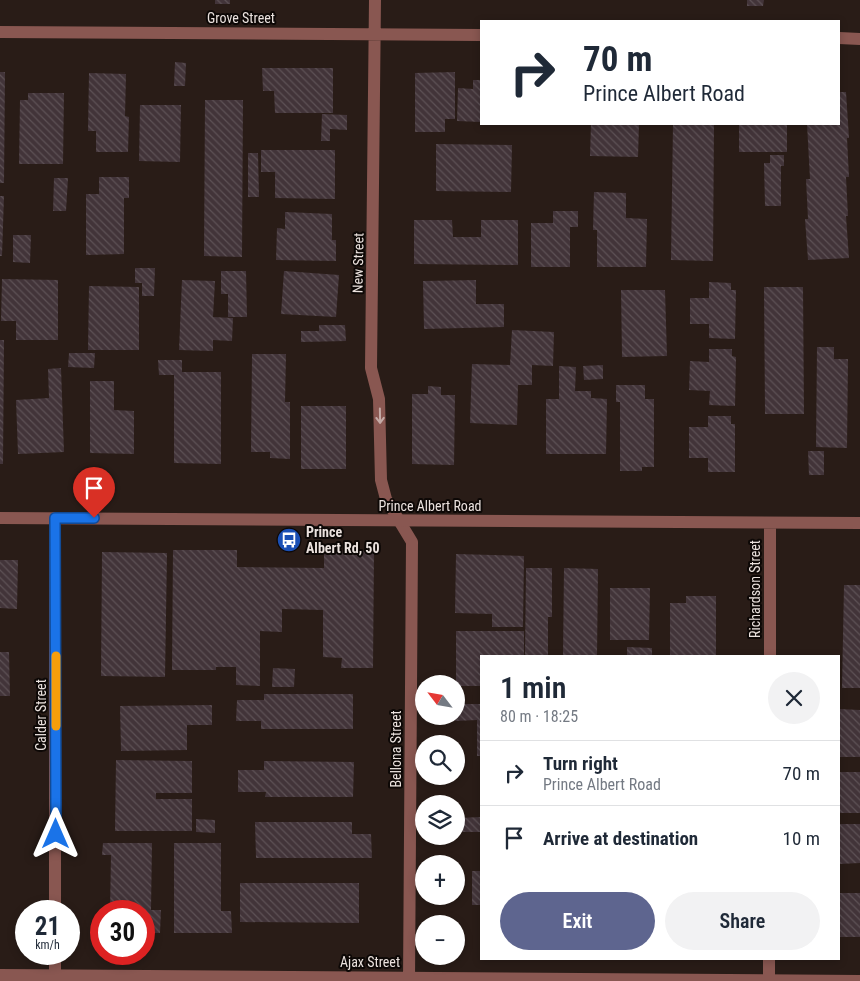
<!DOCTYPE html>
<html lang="en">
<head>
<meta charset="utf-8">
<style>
	body { margin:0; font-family:"Roboto Condensed",sans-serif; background:#f2f2f3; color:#1f2937; height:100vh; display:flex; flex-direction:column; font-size:19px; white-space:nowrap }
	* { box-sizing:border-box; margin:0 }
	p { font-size:16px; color:#747a83 }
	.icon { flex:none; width:28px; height:28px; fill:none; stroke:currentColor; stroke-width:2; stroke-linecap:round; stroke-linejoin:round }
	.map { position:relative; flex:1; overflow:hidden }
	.panel { position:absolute; left:480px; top:655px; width:360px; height:305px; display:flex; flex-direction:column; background:#fff; border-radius:0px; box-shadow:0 2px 8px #0003 }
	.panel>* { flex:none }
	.banner { position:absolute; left:480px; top:20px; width:360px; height:105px; border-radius:0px; box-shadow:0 2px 8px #0003; background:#fff; color:#1f2937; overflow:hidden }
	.needle { width:32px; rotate:301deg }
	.buttons { position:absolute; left:415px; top:675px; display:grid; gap:10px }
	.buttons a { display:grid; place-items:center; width:50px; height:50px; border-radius:50%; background:#fff; box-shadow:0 2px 8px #0003; font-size:25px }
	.speed { position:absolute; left:15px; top:900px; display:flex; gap:10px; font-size:25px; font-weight:700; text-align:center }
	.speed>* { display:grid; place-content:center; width:65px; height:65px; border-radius:50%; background:#fff; box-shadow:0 2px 8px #0003; line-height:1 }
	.speed small { font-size:12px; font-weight:400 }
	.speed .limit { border:8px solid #d22; background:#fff; color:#111 }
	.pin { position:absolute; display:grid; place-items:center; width:42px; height:42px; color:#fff; margin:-51px -21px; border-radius:50% 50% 50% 0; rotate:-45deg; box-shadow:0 0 5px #0007 }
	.pin .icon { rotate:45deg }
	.me { position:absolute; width:55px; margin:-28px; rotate:0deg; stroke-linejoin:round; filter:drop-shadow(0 0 4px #0008) }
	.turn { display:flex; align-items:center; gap:18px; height:105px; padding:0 20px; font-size:22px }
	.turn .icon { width:65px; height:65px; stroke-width:2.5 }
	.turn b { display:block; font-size:35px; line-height:42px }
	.round { display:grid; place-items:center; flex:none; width:52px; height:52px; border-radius:26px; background:#f2f2f3 }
	.overview { display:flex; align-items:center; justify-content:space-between; height:85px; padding:0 20px }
	h1 { font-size:30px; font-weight:600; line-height:38px }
	.action { display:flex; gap:10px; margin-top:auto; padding:10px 20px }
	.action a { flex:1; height:58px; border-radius:30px; background:#5e658f; color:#fff; font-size:20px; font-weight:600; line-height:58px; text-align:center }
	.action a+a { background:#f2f2f3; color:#1f2937 }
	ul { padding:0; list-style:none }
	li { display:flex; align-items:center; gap:15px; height:65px; padding:0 20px; border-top:1px solid #e0e1e3 }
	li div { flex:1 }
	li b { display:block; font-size:19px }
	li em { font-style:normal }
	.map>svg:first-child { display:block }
	.building { fill:url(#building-back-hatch) }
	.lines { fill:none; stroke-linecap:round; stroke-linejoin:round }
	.minor { stroke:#895751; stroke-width:12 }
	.tertiary { stroke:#895751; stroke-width:12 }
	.oneway { stroke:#c4aaa6 }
	.route-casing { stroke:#114b97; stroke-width:12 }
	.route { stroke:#1a73e8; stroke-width:9 }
	.slow { stroke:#f59e0b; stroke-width:9 }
	.labels { text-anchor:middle; stroke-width:4; stroke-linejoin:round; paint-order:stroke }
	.street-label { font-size:14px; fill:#ebe2de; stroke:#0d0806 }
	.poi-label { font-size:14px; font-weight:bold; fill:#ebe2de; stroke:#0d0806; text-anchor:start }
</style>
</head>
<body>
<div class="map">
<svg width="860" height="981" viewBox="0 0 860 981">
	<defs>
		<pattern id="building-back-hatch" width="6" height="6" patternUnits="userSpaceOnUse" patternTransform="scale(1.25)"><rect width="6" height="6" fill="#423439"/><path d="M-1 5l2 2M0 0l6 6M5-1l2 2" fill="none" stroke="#5d5155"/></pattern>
	</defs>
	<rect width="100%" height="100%" fill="#291c17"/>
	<path class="building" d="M215 0H230V4H215Z
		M747 0H764L763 6H747Z
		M175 62 186 63 185 86H174Z
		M262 68H333V113H275L274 91H263Z
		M0 72H5L4 183H0Z
		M455 72V119H445V132H415V73Z
		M89 73 126 74 125 116 129 117 128 152H96V131H88Z
		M473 80H481V122L457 121 458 88 473 89Z
		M839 92H846L849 138H847L849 177H846L848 216H846L849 258 808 260 805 219H808L806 179H810L807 124H839Z
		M28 93H64L63 164H19L20 100H28Z
		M205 100H243L242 257 204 256Z
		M140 105H181L180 162 139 161Z
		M322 114 347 115V130L330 129V141H321Z
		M591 124H639L638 157 590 156Z
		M673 124H714L713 261 671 260Z
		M739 124H787V152H739Z
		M436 144 512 145 511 192 436 191Z
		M261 150H335V199L275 198V172H261Z
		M248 153H258L259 197H248Z
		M770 155H784V166H781V206H765L764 163H770Z
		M99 177H129V198H124V254L86 255V194H99Z
		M54 178H68L66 211H53Z
		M594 192 626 193V218L647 219 646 267H597V230H593Z
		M0 196H4L2 256H0Z
		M553 211H578V227H570V267H531V223H553Z
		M285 212 332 214V240H336V261L276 260 277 228 285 229Z
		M414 220H452L453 237H481V220H518V265L414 264Z
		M13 235H31L30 263 13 262Z
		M135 268H155L154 296H142V283H135Z
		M221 271H246L247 317H228V294H221Z
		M284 271 339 275 336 317 281 314Z
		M2 279 58 280V340H16V321H1Z
		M182 280 215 281 213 317 233 318 232 341 213 340V351L179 350Z
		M476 280V304H504V327L424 329 423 281Z
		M709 282 731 283V290H736L735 339 709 338V324H690V298H709Z
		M89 286 139 287V350H88Z
		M764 287H803L804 414H765Z
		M621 290H665L667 356 622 357Z
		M319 325H345L346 341 301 342V331H319Z
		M512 330 554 332 553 366 532 365V385H518L517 425 470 423 472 364 510 365Z
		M0 340H4L3 464H0Z
		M817 347H834V359H848L847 448 816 447Z
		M709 349H732V356L736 357 735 406 709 405 710 391 689 390 690 361 709 362Z
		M69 353H95L94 368 68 367Z
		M252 354H286L285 402H290V459L270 458V452H251Z
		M158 360H182V372H221V464L174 463V375H159Z
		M603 365V379L584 380 583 366Z
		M559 366 576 367 575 391H591V398L607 399 606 454H546V399H559Z
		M61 368 64 452 18 454 16 400 49 398 48 369Z
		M90 381H114V410L134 411V454L90 453Z
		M616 385H645V399H654V467H642V471H620V402H616Z
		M428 386 441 387V395H455L454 465 412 464V394H428Z
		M301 406H346V469H301Z
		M708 416H731V424H735V472H708V458H689V427H708Z
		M808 451H824V475H809Z
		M173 550H237V567L324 568V550L374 551 373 668H341L342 658 323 657V610L282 609V632L260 631V686L236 685V667H216V670H172Z
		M102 552 167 553 165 677 101 676Z
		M456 554 524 556 523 627H492V614L455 613Z
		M0 560H18L17 609 0 608Z
		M526 568H552V617H548V656H525Z
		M564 568 598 569 597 656H563Z
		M844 585H860V688H842Z
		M610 588H650L649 640H610Z
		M686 596H716V656H670V603H686Z
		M456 631H524V656H481V686H456Z
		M627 647 652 648V656H627Z
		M0 652H9L10 696H0Z
		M273 668 295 669 294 687H272Z
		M264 694H353V729H261V721H236L237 700H264Z
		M456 704H480L481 756H477V720L455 721Z
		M212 705V725H187V750L121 751 120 706Z
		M839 709 860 710V757H839Z
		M116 760 192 761V793H156V799H192V831H115Z
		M264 761 354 762 353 797H265L266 792H238V770H264Z
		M839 772H860V813H839Z
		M481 817V832H458L457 818Z
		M196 819 215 820V833L196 832Z
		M255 822H352V834H371L372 858H256Z
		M839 824H860V863L839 864Z
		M103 843H152L151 910H161L160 933H148V924H144V911H110L111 855H102Z
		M174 843H221V911H231L232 933H174Z
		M472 871H481V905H472Z
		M240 883H359V923L240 922Z
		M839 893H860V937H839Z"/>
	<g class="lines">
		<path class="minor" d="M375 0 371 368 379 399 381 480 386 499 412 542 409 981
			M0 32 481 35
			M839 38 860 39
			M55 518V911
			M55 954V981
			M0 975 860 981"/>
		<path class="tertiary" d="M0 518 860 523
			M770 656V523
			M769 959V981"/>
	</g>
	<defs><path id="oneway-shaft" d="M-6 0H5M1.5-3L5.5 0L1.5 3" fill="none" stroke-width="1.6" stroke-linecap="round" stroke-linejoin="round" transform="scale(1.25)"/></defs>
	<use class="oneway" href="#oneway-shaft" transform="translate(380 416) rotate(89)"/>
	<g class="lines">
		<g class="route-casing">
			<path id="route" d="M56 834 55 518H94"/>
		</g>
		<use href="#route" class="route"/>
		<path class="slow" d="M56 656V726"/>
	</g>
	<defs>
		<g id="bus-disc" transform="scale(1.25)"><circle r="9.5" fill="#1a4fb4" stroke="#0d0806"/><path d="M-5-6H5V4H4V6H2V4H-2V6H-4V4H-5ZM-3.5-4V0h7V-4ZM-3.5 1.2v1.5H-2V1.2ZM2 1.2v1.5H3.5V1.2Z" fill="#fff"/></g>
	</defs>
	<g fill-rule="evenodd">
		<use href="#bus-disc" x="289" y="540"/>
	</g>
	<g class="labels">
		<g class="street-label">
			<text x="241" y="23">Grove Street</text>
			<text transform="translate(358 263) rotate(-89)" y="5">New Street</text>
			<text x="430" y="511">Prince Albert Road</text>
			<text transform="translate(755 589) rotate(-90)" y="5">Richardson Street</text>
			<text transform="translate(41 715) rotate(-90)" y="5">Calder Street</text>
			<text transform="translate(396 749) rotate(-90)" y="5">Bellona Street</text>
			<text x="370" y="967">Ajax Street</text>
		</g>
		<g class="poi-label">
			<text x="306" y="537">Prince<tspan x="306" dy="16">Albert Rd, 50</tspan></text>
		</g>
	</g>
</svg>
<div class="buttons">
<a><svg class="needle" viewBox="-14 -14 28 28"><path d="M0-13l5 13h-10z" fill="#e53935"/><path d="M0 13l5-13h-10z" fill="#747a83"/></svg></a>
<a><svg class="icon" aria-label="search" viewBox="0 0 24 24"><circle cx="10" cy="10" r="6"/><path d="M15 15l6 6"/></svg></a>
<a><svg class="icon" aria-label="layers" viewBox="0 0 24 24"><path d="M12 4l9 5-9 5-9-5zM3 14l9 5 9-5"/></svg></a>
<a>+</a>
<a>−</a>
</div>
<div class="speed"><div>21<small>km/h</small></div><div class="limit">30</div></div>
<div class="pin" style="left:94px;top:518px;background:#d93025"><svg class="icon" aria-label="arrive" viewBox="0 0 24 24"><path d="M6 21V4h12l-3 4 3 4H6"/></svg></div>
<svg class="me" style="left:56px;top:834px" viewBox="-20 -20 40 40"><path d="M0-17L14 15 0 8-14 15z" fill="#1a73e8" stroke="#fff" stroke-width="4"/></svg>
<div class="banner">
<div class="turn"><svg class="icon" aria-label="right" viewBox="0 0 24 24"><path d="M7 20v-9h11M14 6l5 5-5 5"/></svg><div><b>70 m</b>Prince Albert Road</div></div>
</div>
<section class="panel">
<div class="overview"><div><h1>1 min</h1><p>80 m · 18:25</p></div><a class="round"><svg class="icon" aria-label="close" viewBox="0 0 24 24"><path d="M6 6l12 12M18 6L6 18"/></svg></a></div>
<ul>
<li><svg class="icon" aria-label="right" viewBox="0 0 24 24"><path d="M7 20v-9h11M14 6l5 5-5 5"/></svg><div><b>Turn right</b><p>Prince Albert Road</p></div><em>70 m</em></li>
<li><svg class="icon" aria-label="arrive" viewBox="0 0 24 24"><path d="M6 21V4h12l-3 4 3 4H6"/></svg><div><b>Arrive at destination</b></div><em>10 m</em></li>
</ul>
<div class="action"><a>Exit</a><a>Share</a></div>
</section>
</div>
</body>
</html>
